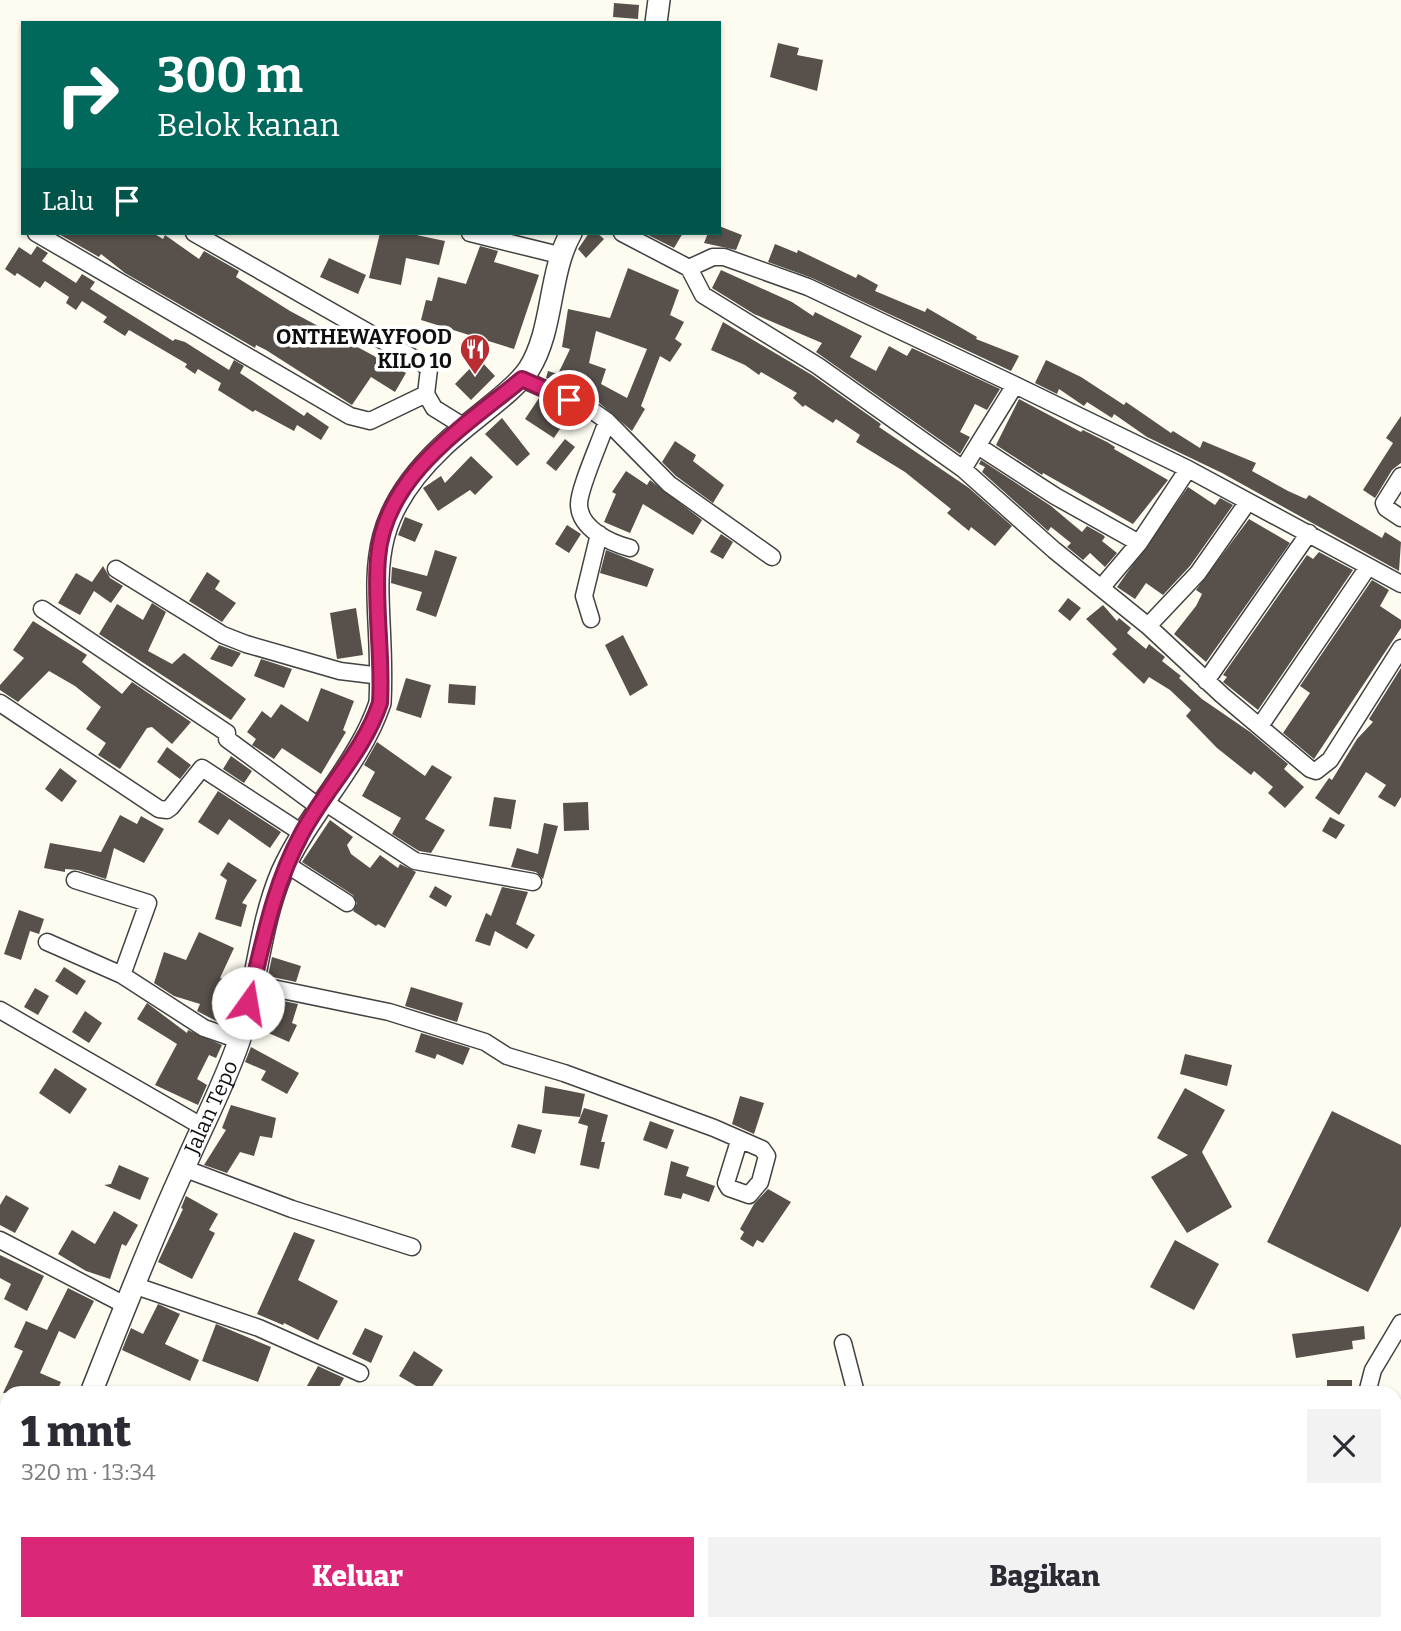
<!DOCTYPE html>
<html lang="id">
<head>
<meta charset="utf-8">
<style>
	body { margin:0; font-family:Bitter,serif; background:#f2f2f3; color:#2b2b33; height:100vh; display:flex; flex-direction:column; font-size:26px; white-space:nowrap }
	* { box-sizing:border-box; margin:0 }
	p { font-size:23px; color:#7c7c81 }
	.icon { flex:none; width:38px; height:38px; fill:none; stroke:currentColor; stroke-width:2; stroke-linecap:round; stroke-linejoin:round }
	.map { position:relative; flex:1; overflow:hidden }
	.sheet { position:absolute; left:0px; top:1386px; width:1402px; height:245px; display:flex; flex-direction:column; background:#fff; border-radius:21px 21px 0 0; box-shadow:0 2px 5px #0004 }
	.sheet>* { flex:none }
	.top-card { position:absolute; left:21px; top:21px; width:700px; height:214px; border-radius:0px; box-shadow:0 2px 5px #0004; background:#00695c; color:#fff; overflow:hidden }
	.pin { position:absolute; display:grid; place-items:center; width:60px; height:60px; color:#fff; margin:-30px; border:4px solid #fff; border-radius:50%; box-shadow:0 2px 7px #0007 }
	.me { position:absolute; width:77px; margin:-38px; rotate:13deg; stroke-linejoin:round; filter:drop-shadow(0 0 5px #0008) }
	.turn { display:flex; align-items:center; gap:24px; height:147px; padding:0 21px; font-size:32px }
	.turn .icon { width:91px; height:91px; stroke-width:2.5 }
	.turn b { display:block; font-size:49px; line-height:60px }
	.then { display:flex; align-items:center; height:66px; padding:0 21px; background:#0003; gap:14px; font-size:26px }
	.round { display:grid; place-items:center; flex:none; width:74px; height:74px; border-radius:0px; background:#f2f2f3 }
	.overview { display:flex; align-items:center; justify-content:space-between; height:119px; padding:0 21px }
	h1 { font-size:42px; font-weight:800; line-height:52px }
	.action { display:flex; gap:14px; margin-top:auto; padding:14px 21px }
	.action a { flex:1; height:80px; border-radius:0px; background:#db2777; color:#fff; font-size:28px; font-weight:800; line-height:80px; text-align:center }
	.action a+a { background:#f2f2f3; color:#2b2b33 }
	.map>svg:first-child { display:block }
	.pitch { fill:#e3efcd }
	.building { fill:#57504b; fill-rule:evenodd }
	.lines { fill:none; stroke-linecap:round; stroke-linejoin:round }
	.minor-casing { stroke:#424242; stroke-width:19 }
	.tertiary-casing { stroke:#424242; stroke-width:24 }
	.minor { stroke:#fff; stroke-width:16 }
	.tertiary { stroke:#fff; stroke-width:21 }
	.route-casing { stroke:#8e194d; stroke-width:18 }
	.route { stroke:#db2777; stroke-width:12 }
	.labels { text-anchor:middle; stroke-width:7; stroke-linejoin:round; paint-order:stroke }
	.poi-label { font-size:21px; font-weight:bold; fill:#0f0f0f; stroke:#fff; text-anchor:end }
	.street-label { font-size:21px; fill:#0f0f0f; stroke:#fff }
</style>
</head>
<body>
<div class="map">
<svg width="1401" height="1631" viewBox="0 0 1401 1631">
	<rect width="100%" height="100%" fill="#fefcf1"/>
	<path class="pitch" d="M426 1624H629L625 1631H423Z"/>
	<path class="building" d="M614 3 639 5 638 19 613 17Z
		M778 43 799 48 797 55 823 60 817 91 770 77Z
		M719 226 742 235 736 250 704 243 708 233H719Z
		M57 233H153L163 239 165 235 199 259 204 251 239 271 236 277 290 311 406 373 395 392 371 377 352 405 266 350 256 345 255 348 125 273 101 254 99 257Z
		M380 233H407L445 241 439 265 406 258 401 285 369 278Z
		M589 233H597L604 239 586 258 578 249Z
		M644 233H683L674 248Z
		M775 244 797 253 798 250 856 278 858 274 878 285 875 291 925 312 927 308 977 337 976 339 1019 356 1011 371 812 278 768 262Z
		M37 246 48 253 42 261 76 283 82 274 95 282 90 289 173 341 175 339 185 342 229 370 234 360 244 366 240 373 304 416 307 412 329 427 321 440 297 425 294 431 255 410 253 412 218 390 221 383 198 369 195 374 185 367 187 364 129 330 125 336 103 322 107 317 82 301 76 310 66 303 69 297 45 281 40 288 17 273 15 276 5 269 19 247 31 255Z
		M480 246 498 251 494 262 539 275 514 349 421 320 426 300 432 301 438 277 466 284Z
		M329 258 366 275 358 294 320 277Z
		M628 268 679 290 670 315 684 322 675 339 682 344 670 362 660 356 641 406 645 409 632 431 596 400 546 378 548 371 558 374 570 349 562 347 568 309 610 318ZM596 331 647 349 627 398 601 384 606 369 589 363Z
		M721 270 792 302 813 316 815 312 862 336 850 357 876 371 889 346 907 356 912 348 1000 389 987 410 975 404 960 432 970 437 960 454 816 352 822 343 754 314 712 288Z
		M723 322 812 375 881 424 879 427 969 488 1012 526 995 546 971 527 969 531 947 513 951 509 905 472 856 442 860 435 836 419 833 423 805 405 803 407 793 398 797 393 761 372 759 375 745 365 711 350Z
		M479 359 495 376 471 400 455 384Z
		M1046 360 1081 377 1124 405 1126 402 1171 433 1173 431 1200 448 1203 441 1256 463 1252 471 1288 491 1306 499 1309 495 1382 538 1385 532 1401 542 1399 571 1222 473 1147 437 1114 414 1112 418 1087 402 1084 406 1059 389 1057 394 1035 383Z
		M539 398 571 412 554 438 525 419Z
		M1019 399 1081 432 1083 430 1107 442 1115 447 1114 449 1168 480 1133 524 1043 473 1042 475 996 445Z
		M1401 416V463L1392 470 1375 498 1363 490 1393 443 1386 438Z
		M502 418 530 454 517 466 485 434Z
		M565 439 575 447 556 471 546 463Z
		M675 441 696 455 693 461 724 485 713 503 676 476 662 462Z
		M471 456 493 477 475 495 470 490 438 511 423 488 441 476 445 483Z
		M981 460 1051 506 1082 532 1087 526 1103 535 1105 537 1102 541 1117 553 1105 567 1090 553 1083 560 1067 547 1071 543 1051 527 1048 531 982 472 985 467 979 464Z
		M626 471 647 485 650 480 702 520 693 535 643 504 630 533 604 522 616 494 612 492Z
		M1188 487 1215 505 1220 498 1233 505 1190 566 1163 595 1146 583 1135 599 1117 587Z
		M405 517 423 524 415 542 398 535Z
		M1249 519 1290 543 1206 662 1174 634 1196 606 1202 594 1196 590Z
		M567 525 581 534 569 553 555 544Z
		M721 534 733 542 723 559 710 552Z
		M435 550 457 557 436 617 416 610 422 592 391 583 392 567 427 576Z
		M606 550 654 569 647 587 600 573Z
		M1319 552 1353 570 1258 710 1223 682 1227 677 1223 675 1307 555 1313 559Z
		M103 566 110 578 123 586 111 603 94 591 80 615 58 603 76 573 92 582Z
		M207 572 220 581 215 589 236 603 222 622 189 601Z
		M1372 580 1389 590 1380 606 1401 620V628L1314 759 1283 733 1310 693 1300 686Z
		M1068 598 1081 608 1070 621 1058 611Z
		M152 603 166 612 148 651 172 664 184 653 246 699 231 720 99 634 117 604 143 620Z
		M1103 605 1117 621 1119 618 1131 628 1127 633 1146 649 1149 644 1165 657 1162 661 1181 676 1179 678 1202 699 1250 732 1288 764 1284 769 1304 787 1285 808 1268 793 1273 787 1254 771 1251 775 1217 748 1186 716 1191 710 1170 690 1149 677 1144 684 1112 654 1117 649 1086 619Z
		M356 608 363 655 337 659 330 613Z
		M33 621 87 655 82 662 122 694 132 682 191 722 172 744 152 727 147 728 120 769 98 755 106 743 86 729 101 707 75 686 49 671 18 702 0 690V685L24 658 13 650Z
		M623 635 648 685 630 696 605 645Z
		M219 645 241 653 232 667 210 659Z
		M261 659 292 669 284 688 254 676Z
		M1401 668V797L1395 807 1378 797 1386 785 1366 772 1339 815 1315 798 1329 778 1332 780 1357 739 1373 722 1369 719Z
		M406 678 431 685 421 718 396 710Z
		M449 684 476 686 475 705 448 703Z
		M321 688 354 701 343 730 346 732 321 774 282 748 274 759 252 745 256 739 247 732 262 711 271 718 281 704 308 722Z
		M377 742 425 776 432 765 452 777 425 819 445 830 431 853 419 851 392 834 401 818 362 796 375 772 364 765Z
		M167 747 191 765 180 779 157 762Z
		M231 756 252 771 244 783 223 769Z
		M60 768 77 781 62 802 45 789Z
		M218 791 281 832 270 848 229 819 218 835 198 822Z
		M494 797 516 800 511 829 489 826Z
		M588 802 589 830 564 831 563 803Z
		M120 815 137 824 141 816 164 829 144 863 114 848 106 879 78 870 65 869V872L44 868 50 843 101 852Z
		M1330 817 1345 825 1336 839 1322 831Z
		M330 820 353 837 347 845 351 854 370 868 380 855 398 868 400 864 416 872 385 928 378 924 376 926 353 911 357 903 353 895 302 862Z
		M544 823 558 826 543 879 536 872 511 867 517 848 538 854Z
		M228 862 257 880 242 903 247 905 241 927 215 919 227 880 220 875Z
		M435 886 452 896 446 907 429 897Z
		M502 887 528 892 516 924 535 935 527 949 495 931 490 946 475 941 486 913 491 916Z
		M19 910 44 919 39 934 30 931 21 960 4 954Z
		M199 932 234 948 220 978 231 982 218 1022 197 1011 200 1004 174 996 154 983 164 952 186 960Z
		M272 957 301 966 296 982 268 976Z
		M64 967 86 981 77 995 55 981Z
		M411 987 463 1003 457 1022 405 1006Z
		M35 988 49 996 38 1015 24 1007Z
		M264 997 298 1004 292 1023 297 1025 289 1042 257 1028Z
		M147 1003 187 1033 188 1030 222 1045 216 1058 209 1055 197 1079 207 1085 198 1105 155 1085 177 1044 137 1019Z
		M85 1011 102 1023 89 1043 72 1032Z
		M421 1033 470 1048 463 1065 437 1054 435 1059 415 1052Z
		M251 1047 299 1073 287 1094 261 1080 266 1071 245 1062Z
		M1185 1054 1232 1065 1227 1086 1180 1074Z
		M55 1068 87 1089 70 1114 39 1093Z
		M545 1086 585 1094 580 1117 542 1113Z
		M1185 1088 1225 1110 1202 1152 1232 1207 1187 1233 1151 1177 1188 1155 1157 1138Z
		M740 1096 764 1103 754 1134 732 1124Z
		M231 1105 276 1118 272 1138 260 1136 254 1156 240 1152 227 1173 204 1165 226 1130 222 1128Z
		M584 1108 608 1115 601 1142H605L599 1169 580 1165 588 1126 578 1123Z
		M1332 1111 1401 1145V1226L1368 1292 1267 1242Z
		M650 1121 674 1130 667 1149 643 1140Z
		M518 1124 542 1130 535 1154 511 1147Z
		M671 1161 689 1167 686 1176 715 1186 709 1202 683 1193 681 1199 664 1195Z
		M119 1165 149 1178 140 1200 104 1185 111 1184Z
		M768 1189 791 1202 763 1243 757 1240 753 1247 740 1239 744 1232 740 1229 754 1204Z
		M6 1195 29 1208 15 1233 0 1225V1205Z
		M186 1196 218 1214 209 1230 215 1233 192 1279 158 1262 183 1209 181 1208Z
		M114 1211 138 1225 126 1246 122 1244 110 1279 86 1271 58 1254 72 1230 95 1244Z
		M294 1232 315 1240 298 1280 338 1301 318 1340 284 1323 283 1325 257 1314Z
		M1175 1240 1219 1264 1194 1310 1150 1287Z
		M0 1255 44 1276 27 1311 4 1299 11 1284 0 1278Z
		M68 1288 94 1301 75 1339 59 1331 40 1373 61 1382 56 1393H3L23 1351 14 1347 26 1321 47 1330Z
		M158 1304 180 1314 165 1344 199 1360 190 1381 122 1350 131 1328 143 1334Z
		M216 1324 271 1347 258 1382 202 1361Z
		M1364 1326 1365 1339 1352 1341 1353 1349 1296 1358 1292 1334Z
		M365 1328 383 1336 371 1363 352 1354Z
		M414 1351 443 1370 428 1393 399 1376Z
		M318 1366 344 1378 336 1393H303Z
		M1327 1380H1352V1393H1327Z"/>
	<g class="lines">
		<g class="minor-casing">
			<path id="minor" d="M36 233 350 416 370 421 426 394 429 369 422 363 194 233
				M470 233 559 255
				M622 233 689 268 703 295 818 366 963 469 1054 550 1148 626 1222 695 1310 769 1316 771 1330 760 1401 648
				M689 268 713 257H724L808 287 1015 385 1188 469 1401 584
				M522 379 590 409 607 421 669 484 772 557
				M426 394 434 408 463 426
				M607 421C601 440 579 488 579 504 579 529 611 543 630 548
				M978 446 1055 496 1139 543
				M963 469 1015 385
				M1401 476 1384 503 1386 508 1401 518
				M116 569 223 635 246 644 340 671 381 676
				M1101 588 1139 543 1188 469
				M42 609 227 733V739L319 807
				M591 619 584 596 599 534
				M1148 626 1198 573 1247 503
				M1206 681 1309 533
				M0 703 159 809 167 810 171 807 202 768 302 833
				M1260 726 1368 567
				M323 801 415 861 533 882
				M286 864 347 903
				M75 880 148 903 122 975
				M47 942 122 975 204 1028 239 1040
				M253 984 389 1012 485 1042 507 1056 564 1073 714 1128 762 1149 767 1156 760 1182 749 1195 729 1188 726 1183 739 1141
				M0 1010 203 1127
				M183 1168 292 1209 412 1247
				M0 1240 125 1305
				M133 1285 259 1328 360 1373
				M843 1343 856 1393
				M1367 1393 1373 1370 1401 1323
				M0 1572 7 1574
				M731 1624 733 1631
				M953 1624 955 1631
				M14 1631 20 1624
				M1314 1631 1316 1624"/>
		</g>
		<g class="tertiary-casing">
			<g id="tertiary">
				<path d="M656 23 659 0"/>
				<path id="s1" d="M91 1393C121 1317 150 1242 184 1168 202 1126 224 1085 239 1041 257 986 259 926 282 872 309 812 359 765 380 703 386 592 350 534 442 447 465 424 514 392 529 369 554 329 548 274 571 233"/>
				<path d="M0 1604 7 1588"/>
			</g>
		</g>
		<use href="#minor" class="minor"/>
		<use href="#tertiary" class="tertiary"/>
	</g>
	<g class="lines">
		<g class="route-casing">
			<path id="route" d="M248 1003C263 945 272 889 301 835 325 789 363 753 380 703 383 655 374 606 378 558 384 476 465 426 522 379L569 400"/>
		</g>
		<use href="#route" class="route"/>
	</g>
	<defs>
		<g id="restaurant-pin" transform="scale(1.575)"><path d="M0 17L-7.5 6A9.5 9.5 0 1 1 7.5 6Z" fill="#b82e31" stroke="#fff"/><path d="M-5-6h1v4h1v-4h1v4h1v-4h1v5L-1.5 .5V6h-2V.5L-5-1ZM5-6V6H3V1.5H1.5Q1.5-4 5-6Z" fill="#fff"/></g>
	</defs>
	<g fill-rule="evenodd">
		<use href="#restaurant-pin" x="475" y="349"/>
	</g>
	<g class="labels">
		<g class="poi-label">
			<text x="452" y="344">ONTHEWAYFOOD<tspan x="452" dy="24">KILO 10</tspan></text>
		</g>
		<g class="street-label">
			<text dy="7" stroke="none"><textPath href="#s1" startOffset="310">Jalan Tepo</textPath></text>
		</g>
	</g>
</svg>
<div class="pin" style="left:569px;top:400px;background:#d93025"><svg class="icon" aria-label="arrive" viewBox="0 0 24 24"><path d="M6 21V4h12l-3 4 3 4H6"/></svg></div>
<svg class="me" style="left:248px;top:1003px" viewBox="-20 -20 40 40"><circle r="19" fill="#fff"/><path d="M0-13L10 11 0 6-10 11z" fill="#db2777"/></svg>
<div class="top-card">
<div class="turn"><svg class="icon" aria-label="right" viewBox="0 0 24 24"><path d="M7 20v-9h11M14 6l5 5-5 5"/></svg><div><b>300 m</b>Belok kanan</div></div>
<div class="then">Lalu<svg class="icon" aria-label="arrive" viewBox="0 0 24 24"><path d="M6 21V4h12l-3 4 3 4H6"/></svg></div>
</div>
<section class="sheet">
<div class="overview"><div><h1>1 mnt</h1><p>320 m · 13:34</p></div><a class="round"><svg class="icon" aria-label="close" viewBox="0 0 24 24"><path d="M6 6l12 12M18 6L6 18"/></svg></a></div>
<div class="action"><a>Keluar</a><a>Bagikan</a></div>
</section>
</div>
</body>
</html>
